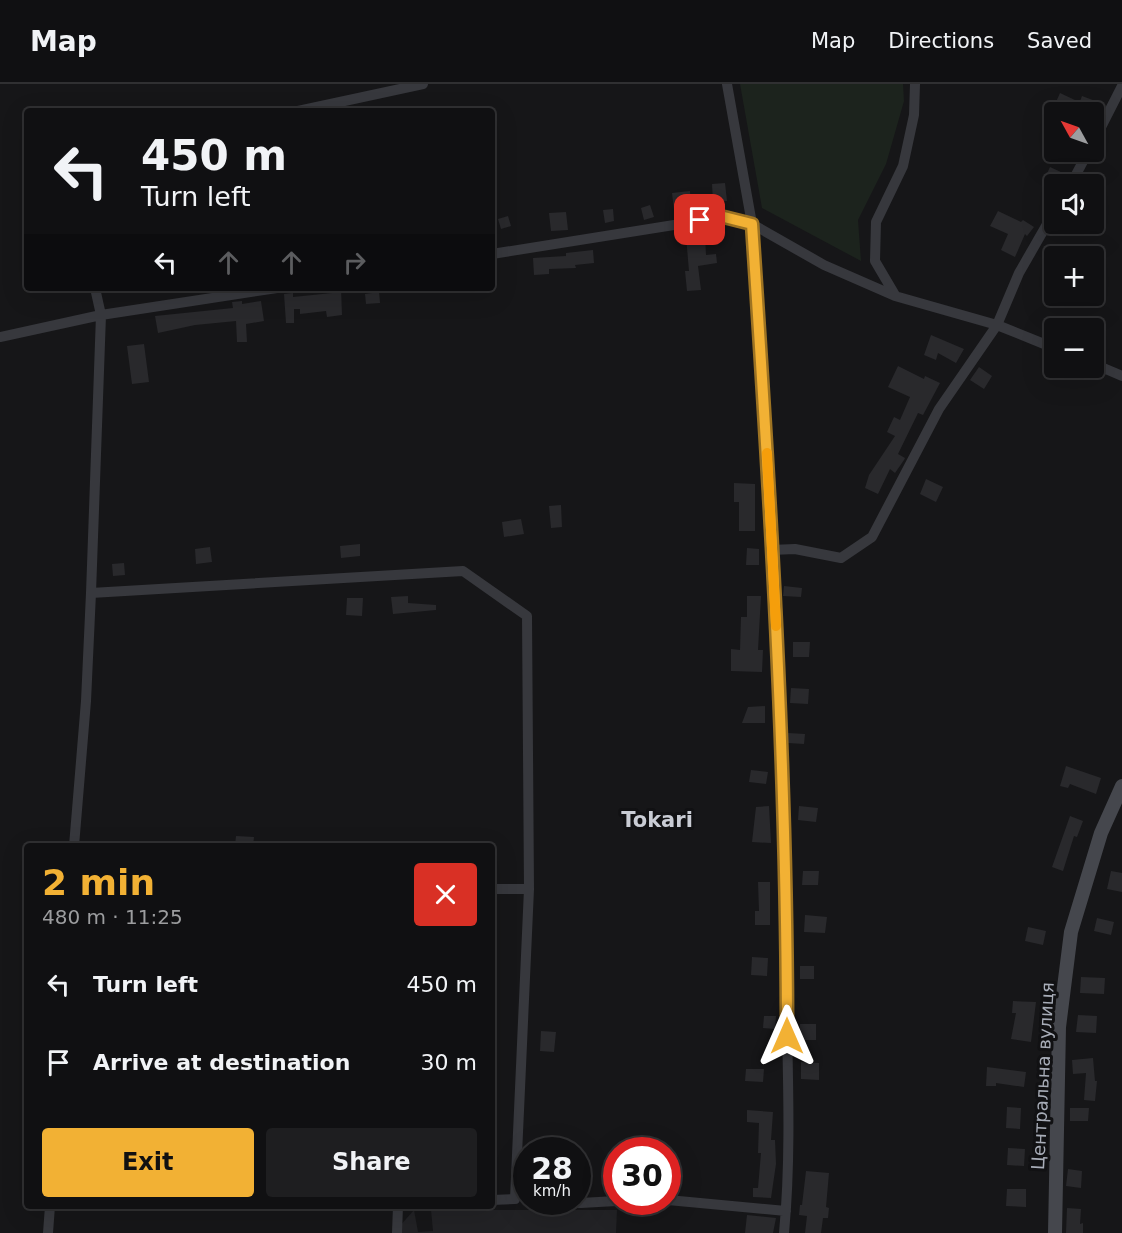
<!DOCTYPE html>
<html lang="en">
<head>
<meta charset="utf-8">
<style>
	body { margin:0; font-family:"DejaVu Sans",sans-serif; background:#1e1e20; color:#f1f3f6; height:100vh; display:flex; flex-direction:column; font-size:22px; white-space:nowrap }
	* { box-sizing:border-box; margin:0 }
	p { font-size:20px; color:#9c9d9f }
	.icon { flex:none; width:33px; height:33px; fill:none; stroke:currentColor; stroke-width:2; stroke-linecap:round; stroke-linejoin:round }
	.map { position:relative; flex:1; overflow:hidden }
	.details { position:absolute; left:24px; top:759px; width:471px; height:366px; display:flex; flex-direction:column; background:#101012; border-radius:6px; box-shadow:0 6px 24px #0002,0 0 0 2px #303032 }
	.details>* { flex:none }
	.top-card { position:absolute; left:24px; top:24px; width:471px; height:183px; border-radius:6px; box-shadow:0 6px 24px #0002,0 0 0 2px #303032; background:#101012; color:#f1f3f6; overflow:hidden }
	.needle { width:39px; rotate:310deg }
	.buttons { position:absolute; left:1044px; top:18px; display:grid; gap:12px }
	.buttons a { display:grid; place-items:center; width:60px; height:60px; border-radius:6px; background:#101012; box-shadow:0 6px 24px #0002,0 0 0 2px #303032; font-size:30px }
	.speed { position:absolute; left:513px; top:1053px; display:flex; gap:12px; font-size:30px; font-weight:700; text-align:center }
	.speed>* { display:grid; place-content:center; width:78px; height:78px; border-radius:50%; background:#101012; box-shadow:0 6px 24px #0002,0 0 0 2px #303032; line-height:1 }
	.speed small { font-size:15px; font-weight:400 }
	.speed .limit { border:9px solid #d22; background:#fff; color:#111 }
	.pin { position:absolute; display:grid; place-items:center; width:51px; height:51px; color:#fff; margin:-26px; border-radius:12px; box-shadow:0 3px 9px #0006 }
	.me { position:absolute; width:66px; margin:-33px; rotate:0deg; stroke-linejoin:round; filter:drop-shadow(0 0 4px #0008) }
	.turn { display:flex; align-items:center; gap:21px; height:126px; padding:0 18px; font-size:27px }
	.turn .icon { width:78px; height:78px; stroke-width:2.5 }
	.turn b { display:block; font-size:42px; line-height:51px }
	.lanes { display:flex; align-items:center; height:57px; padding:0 18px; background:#0003; justify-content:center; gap:30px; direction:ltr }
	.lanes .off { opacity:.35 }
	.round { display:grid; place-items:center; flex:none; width:63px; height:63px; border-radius:6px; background:#1e1e20 }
	.summary { display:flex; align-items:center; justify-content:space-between; height:102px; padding:0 18px }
	h1 { font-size:36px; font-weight:700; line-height:45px; color:#f2b134 }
	.action { display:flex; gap:12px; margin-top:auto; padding:12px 18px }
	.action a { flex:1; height:69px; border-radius:6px; background:#f2b134; color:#111; font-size:24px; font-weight:700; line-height:69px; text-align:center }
	.action a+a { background:#1e1e20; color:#f1f3f6 }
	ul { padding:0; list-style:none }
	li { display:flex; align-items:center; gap:18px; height:78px; padding:0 18px }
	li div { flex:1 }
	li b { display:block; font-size:22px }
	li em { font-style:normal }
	header { display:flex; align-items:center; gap:36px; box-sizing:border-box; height:84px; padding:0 30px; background:#101012; border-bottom:2px solid #303032 }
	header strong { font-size:28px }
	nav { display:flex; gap:33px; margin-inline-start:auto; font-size:21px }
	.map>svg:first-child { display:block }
	.built { fill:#222225 }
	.green { fill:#1c231d }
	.building { fill:#29292c }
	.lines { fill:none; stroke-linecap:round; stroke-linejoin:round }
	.street { stroke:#37383d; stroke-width:10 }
	.secondary { stroke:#45474d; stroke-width:14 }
	.route-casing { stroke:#9d7322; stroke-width:15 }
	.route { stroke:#f2b134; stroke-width:10 }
	.slow { stroke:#f59e0b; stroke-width:10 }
	.labels { text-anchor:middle; stroke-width:6; stroke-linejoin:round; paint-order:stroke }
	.street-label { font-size:18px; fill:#a8adb8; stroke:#111113 }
	.quarter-label { font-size:21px; font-weight:bold; fill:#c9ccd4; stroke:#111113 }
</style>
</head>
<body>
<header>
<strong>Map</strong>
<nav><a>Map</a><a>Directions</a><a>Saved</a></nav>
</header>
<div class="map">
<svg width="1122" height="1149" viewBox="0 0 1122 1149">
	<rect width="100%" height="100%" fill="#161618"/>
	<path class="built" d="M414 1126 418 1148 433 1147 431 1126H617L616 1149H399V1143Z"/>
	<path class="green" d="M740 0H903L904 17 886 80 858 136 861 177 762 124Z"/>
	<path class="building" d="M1060 9 1077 17 1073 26 1056 18Z
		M1082 12 1098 18 1094 30 1078 23Z
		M1050 83 1063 89 1058 100 1045 94Z
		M725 99 727 117 713 118 712 100Z
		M690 107 691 124 674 126 672 109Z
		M650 121 654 133 644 136 641 124Z
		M613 125 614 137 605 139 603 126Z
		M998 127 1021 138 1023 136 1034 143 1027 152 1025 150 1015 173 1001 166 1008 150 990 142Z
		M566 128 568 146 551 147 549 129Z
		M508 132 511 142 501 145 498 135Z
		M705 150 706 171 716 170 717 179 698 182 701 206 687 207 685 187H689L686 152Z
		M593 166 594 179 575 181 576 184 549 185V190L534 191 533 174 566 172V169Z
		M331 204H341L342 231 327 233 326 227 300 230V225H294V239H286L284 210 293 209V213L332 209Z
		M379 208 380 219 366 220 365 210Z
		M242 217V220L261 217 264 237 246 240 247 258H237L236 237 195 241 158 249 155 232 233 224 232 218Z
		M931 251 964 265 956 279 938 269 936 276 924 271Z
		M144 260 149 298 132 300 127 262Z
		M898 282 924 295 925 292 940 299 923 331 918 329 898 370 905 374 904 376 895 389 890 385 878 410 865 404 869 391 895 352 887 348 894 333 900 336 910 313 888 303Z
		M979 283 992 292 984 305 970 296Z
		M926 395 943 403 936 418 920 410Z
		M734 399 755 400V447H739V418H734Z
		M561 421 562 443 551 444 549 422Z
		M521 435 524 450 504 453 502 438Z
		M360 460V472L341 474 340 462Z
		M210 463 212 478 196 480 195 465Z
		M747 464 759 465V481H746Z
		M124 479 125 491 113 492 112 480Z
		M784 502 802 504 801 513 783 512Z
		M408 512V519L436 521V526L393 530 391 513Z
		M747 512H761L758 566H763L762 588 731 587V565L740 566 741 533H747Z
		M347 514H363L362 532 346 531Z
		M793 558H810L809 573H793Z
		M791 604 809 605 808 620 790 619Z
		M765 622V639H742L748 623Z
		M788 649 805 650 804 660 788 659Z
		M1066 682 1101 694 1096 710 1070 700 1068 704 1060 702Z
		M751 686 768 688 766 700 749 698Z
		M769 722 771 759 752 758 756 723Z
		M799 722 818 724 816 738 798 736Z
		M1070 732 1083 737 1077 753 1074 752 1063 787 1052 783Z
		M236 752 254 753 253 762H235Z
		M803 787H819L818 801H802Z
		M1111 787 1122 789V808L1107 805Z
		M758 798H770V841H755V827H759Z
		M805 831 827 833 825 849 804 848Z
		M1097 834 1114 838 1111 851 1094 847Z
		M1028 843 1046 847 1043 861 1025 857Z
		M752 873 768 874 767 892 751 891Z
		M800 882H814V895H800Z
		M1081 893 1105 894 1104 910 1080 909Z
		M1013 917 1036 918 1031 958 1011 955 1016 929H1012Z
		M1078 931 1097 932 1096 949 1076 948Z
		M764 932H776L775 945 763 944Z
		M800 940H816V956H800Z
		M541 947 556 948 554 968 540 967Z
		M1093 974 1095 997H1097L1095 1017 1084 1016 1086 989 1073 990 1072 976Z
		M801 978 819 979V996L801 995Z
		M987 983 1026 988 1024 1003 996 999V1002H986Z
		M746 985H764L763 998 745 997Z
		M1007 1023 1021 1024 1020 1045 1006 1044Z
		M1070 1024H1089L1088 1037H1070Z
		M747 1026 773 1028 771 1056H775L776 1080 771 1114 753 1113V1104H758L761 1069H758L759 1039 747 1038Z
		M1008 1064 1025 1065 1024 1082 1007 1081Z
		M1068 1085 1082 1087 1081 1104 1066 1102Z
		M806 1087 829 1089 826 1123 829 1124 828 1134H823L821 1149H805L807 1132 799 1131 800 1121H802Z
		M1007 1105H1026V1123L1006 1122Z
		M1067 1124 1081 1125 1080 1140 1083 1139V1149H1066Z
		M747 1131 776 1134 773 1149H745Z"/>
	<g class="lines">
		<path class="street" d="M727 0 752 140 824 181 895 212 997 241 1054 264
			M298 27 423 0
			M1094 57 1122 2
			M1071 100 1088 68
			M492 170 724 133 752 140C768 390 785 640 786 890 787 976 792 1064 784 1149
			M895 211 875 177 876 138 903 82 914 31 915 0
			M0 253 101 231 277 204
			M1094 280 1122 292
			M771 466 795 465 841 474 872 453 939 325 997 241 1019 189 1054 128
			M91 509 463 487 527 532 529 805 515 1115 492 1116
			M74 762 86 617 91 509 101 231 95 204
			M492 805H529
			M668 1116 786 1127
			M559 1118 581 1119 616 1117
			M48 1149 50 1122
			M397 1149 398 1122"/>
		<path class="secondary" d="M1055 1149 1059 943 1071 848 1101 749 1122 702"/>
	</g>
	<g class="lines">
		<g class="route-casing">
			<path id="route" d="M700 136 724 133 752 140C770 410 787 681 787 952"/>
		</g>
		<use href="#route" class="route"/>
		<path class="slow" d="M767 369 776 542"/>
	</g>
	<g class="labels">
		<g class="street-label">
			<text transform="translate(1043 992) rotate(-87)" y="6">Центральна вулиця</text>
		</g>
		<g class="quarter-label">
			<text x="657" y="743">Tokari</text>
		</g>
	</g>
</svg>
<div class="buttons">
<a><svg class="needle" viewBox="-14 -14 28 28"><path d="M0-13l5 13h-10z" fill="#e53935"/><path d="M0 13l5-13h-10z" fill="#9c9d9f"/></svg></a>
<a><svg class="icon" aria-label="sound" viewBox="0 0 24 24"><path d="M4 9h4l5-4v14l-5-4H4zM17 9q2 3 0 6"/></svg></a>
<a>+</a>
<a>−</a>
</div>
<div class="speed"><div>28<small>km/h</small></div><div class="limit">30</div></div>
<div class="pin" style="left:700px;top:136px;background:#d93025"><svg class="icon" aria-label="arrive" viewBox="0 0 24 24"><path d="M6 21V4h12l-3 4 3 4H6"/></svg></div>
<svg class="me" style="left:787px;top:952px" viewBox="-20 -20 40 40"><path d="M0-17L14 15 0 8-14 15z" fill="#f2b134" stroke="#fff" stroke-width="4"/></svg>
<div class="top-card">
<div class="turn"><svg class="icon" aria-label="left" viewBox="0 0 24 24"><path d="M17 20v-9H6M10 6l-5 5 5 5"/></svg><div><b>450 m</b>Turn left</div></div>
<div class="lanes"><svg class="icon" aria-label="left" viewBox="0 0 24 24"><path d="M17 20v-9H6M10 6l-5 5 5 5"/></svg><svg class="icon off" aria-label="ahead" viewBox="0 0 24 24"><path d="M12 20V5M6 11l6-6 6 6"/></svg><svg class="icon off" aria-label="ahead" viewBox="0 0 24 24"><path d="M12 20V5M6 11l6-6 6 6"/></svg><svg class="icon off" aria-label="right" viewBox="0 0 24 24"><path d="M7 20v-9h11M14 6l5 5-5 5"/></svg></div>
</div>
<section class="details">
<div class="summary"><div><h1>2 min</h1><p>480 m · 11:25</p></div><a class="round" style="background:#d93025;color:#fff"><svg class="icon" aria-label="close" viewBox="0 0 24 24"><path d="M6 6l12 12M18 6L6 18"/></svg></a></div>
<ul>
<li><svg class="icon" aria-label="left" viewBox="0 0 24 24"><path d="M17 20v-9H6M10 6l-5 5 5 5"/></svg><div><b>Turn left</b></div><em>450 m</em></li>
<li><svg class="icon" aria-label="arrive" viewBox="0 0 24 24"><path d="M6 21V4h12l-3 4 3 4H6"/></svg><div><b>Arrive at destination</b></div><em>30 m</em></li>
</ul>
<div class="action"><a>Exit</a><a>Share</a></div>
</section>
</div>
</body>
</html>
